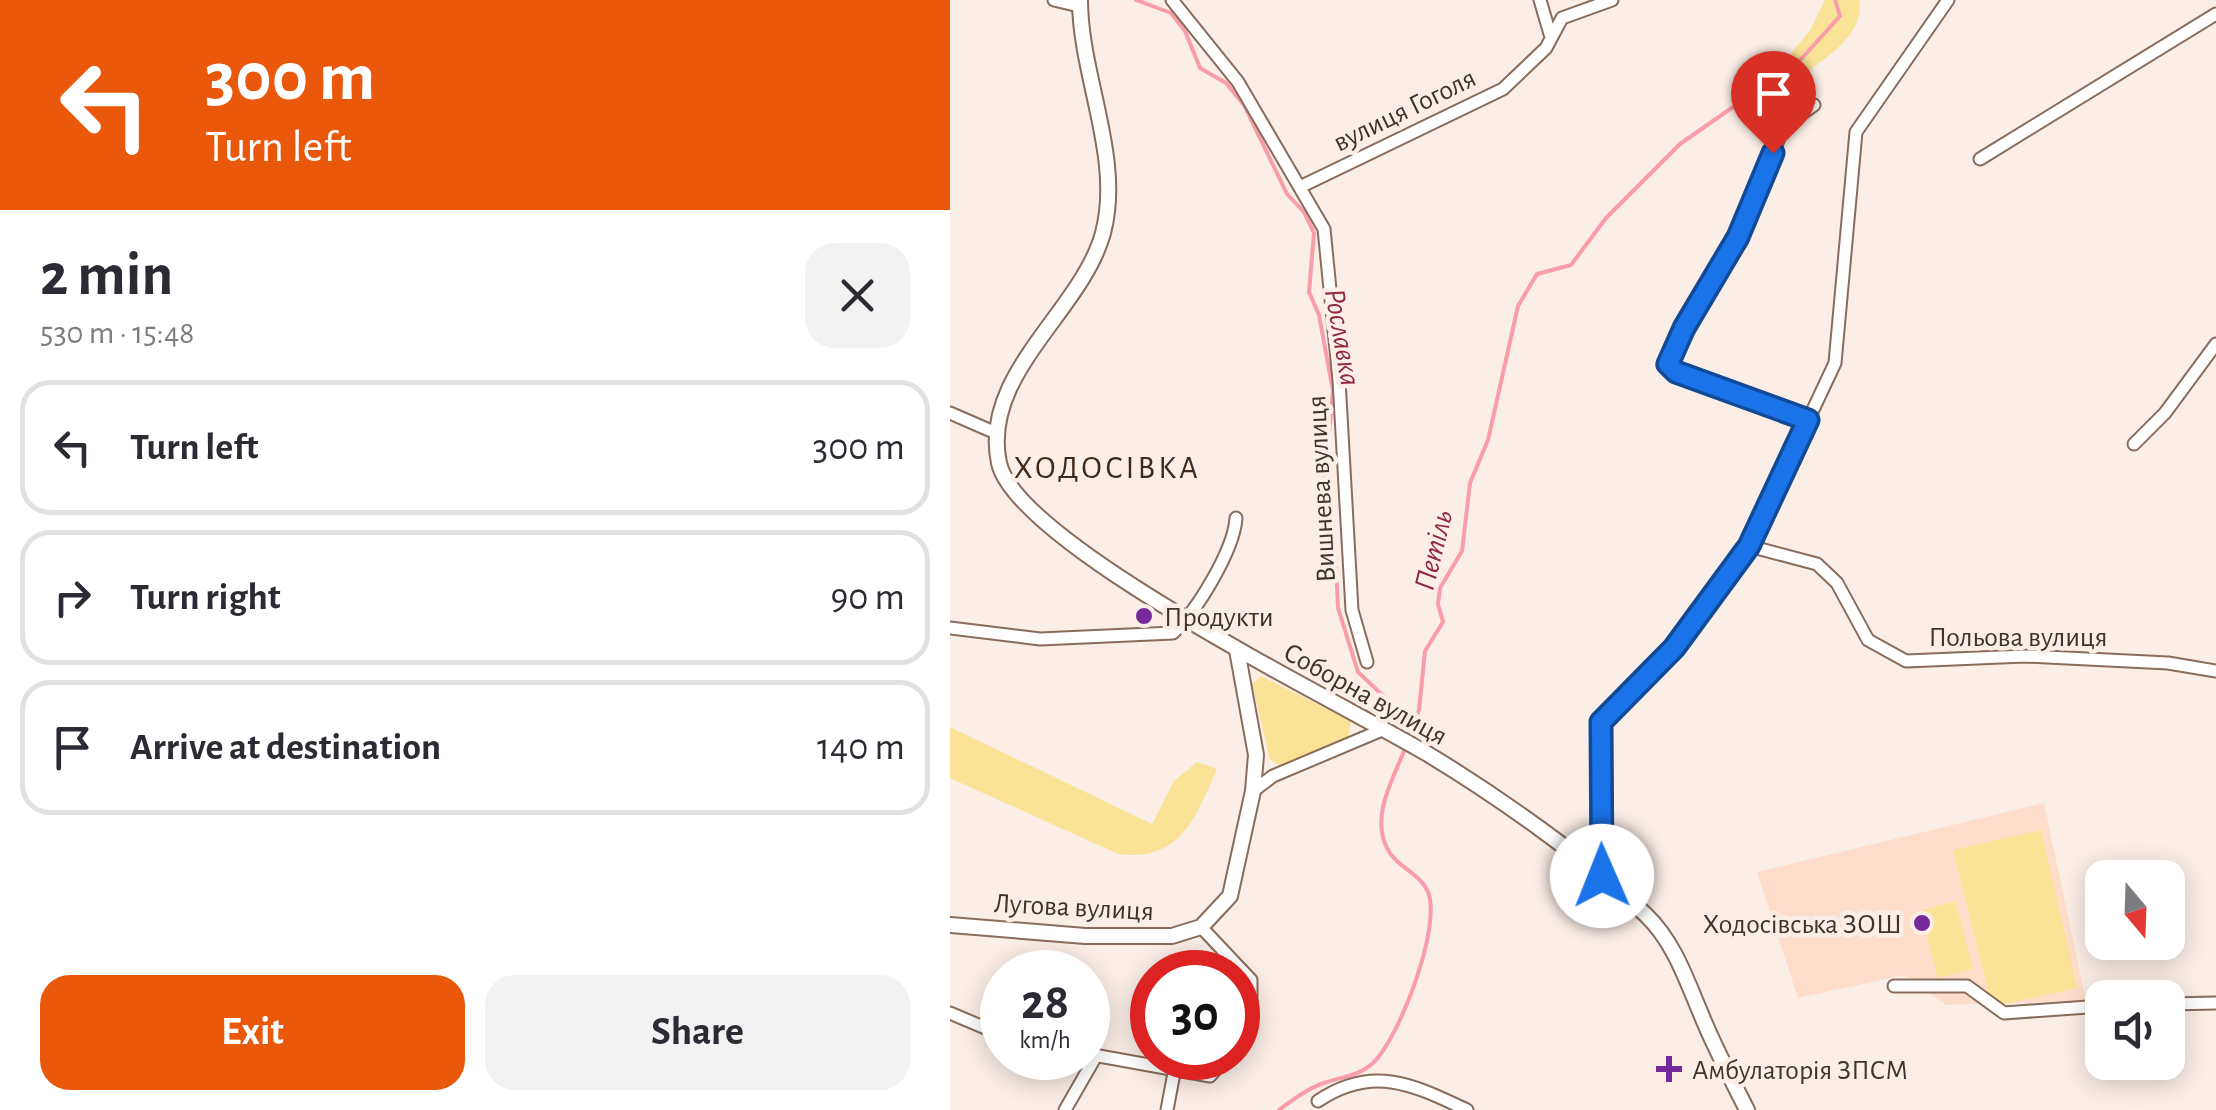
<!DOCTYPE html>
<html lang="en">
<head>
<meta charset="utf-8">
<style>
	body { margin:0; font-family:"Alegreya Sans",sans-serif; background:#f2f2f3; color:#2b2b33; height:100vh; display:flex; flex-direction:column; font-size:38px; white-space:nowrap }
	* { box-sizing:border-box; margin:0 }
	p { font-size:32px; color:#7c7c81 }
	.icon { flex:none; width:55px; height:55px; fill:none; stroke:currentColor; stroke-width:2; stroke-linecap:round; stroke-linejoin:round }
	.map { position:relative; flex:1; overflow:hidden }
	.details { display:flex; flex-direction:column; background:#fff; width:950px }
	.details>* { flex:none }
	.top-card { background:#ea580c; color:#fff; overflow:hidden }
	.needle { width:65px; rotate:161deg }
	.controls { position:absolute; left:1135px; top:860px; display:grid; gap:20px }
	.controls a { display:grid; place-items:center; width:100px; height:100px; border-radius:20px; background:#fff; box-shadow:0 5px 25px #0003; font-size:50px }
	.speed { position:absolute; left:30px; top:950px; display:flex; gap:20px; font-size:50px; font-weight:700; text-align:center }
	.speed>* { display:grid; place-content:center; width:130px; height:130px; border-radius:50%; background:#fff; box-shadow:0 5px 25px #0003; line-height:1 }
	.speed small { font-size:25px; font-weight:400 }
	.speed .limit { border:15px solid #d22; background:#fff; color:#111 }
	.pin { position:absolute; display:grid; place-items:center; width:85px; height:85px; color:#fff; margin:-102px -42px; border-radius:50% 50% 50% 0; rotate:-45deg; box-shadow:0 0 10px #0007 }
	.pin .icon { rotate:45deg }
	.me { position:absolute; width:110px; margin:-55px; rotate:359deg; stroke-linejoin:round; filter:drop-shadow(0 0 8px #0008) }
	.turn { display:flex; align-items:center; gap:35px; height:210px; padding:0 40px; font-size:45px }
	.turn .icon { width:130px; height:130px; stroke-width:2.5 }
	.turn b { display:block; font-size:70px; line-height:85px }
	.round { display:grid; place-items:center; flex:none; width:105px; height:105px; border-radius:30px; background:#f2f2f3 }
	.headline { display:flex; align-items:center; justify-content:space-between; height:170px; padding:0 40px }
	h1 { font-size:60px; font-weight:700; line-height:75px }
	.cta { display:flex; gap:20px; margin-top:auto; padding:20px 40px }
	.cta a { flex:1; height:115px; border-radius:30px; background:#ea580c; color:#fff; font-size:40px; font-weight:700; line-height:115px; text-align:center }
	.cta a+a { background:#f2f2f3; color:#2b2b33 }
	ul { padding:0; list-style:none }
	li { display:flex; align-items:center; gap:30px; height:135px; margin:0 20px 15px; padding:0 20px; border:5px solid #e1e1e2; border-radius:30px }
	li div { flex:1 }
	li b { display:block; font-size:38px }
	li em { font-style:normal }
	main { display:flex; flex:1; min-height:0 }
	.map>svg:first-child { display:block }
	.built { fill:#fedecb }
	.green { fill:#fae296 }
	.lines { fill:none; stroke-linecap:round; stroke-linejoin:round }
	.stream { stroke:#f99ea9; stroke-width:4 }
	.minor-casing { stroke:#896c5b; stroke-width:15 }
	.tertiary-casing { stroke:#896c5b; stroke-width:18 }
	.minor { stroke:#fff; stroke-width:11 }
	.tertiary { stroke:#fff; stroke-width:14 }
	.route-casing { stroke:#114b97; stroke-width:25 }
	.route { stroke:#1a73e8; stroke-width:18 }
	.poi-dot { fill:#76299b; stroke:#fbeee7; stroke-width:4 }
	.labels { text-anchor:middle; stroke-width:9; stroke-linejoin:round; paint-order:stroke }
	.street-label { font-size:28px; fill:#3f332b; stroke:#fbeee7 }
	.poi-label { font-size:28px; fill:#3f332b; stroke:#fbeee7; text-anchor:start }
	.water-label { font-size:30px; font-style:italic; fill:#8f273d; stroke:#fbeee7 }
	.quarter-label { font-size:32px; letter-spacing:2.5px; fill:#41291a; stroke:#fbeee7 }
</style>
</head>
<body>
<main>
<section class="details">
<div class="top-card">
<div class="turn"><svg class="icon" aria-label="left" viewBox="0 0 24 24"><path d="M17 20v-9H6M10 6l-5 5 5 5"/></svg><div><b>300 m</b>Turn left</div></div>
</div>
<div class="headline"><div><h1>2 min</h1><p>530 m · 15:48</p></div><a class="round"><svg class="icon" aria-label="close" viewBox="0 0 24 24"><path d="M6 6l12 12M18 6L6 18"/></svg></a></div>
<ul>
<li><svg class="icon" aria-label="left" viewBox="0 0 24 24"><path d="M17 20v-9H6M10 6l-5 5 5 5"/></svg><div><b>Turn left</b></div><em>300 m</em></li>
<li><svg class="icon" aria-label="right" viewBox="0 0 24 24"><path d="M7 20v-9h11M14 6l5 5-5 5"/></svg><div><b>Turn right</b></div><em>90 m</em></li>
<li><svg class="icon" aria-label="arrive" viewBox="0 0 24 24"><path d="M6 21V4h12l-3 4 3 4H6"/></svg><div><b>Arrive at destination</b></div><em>140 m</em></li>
</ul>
<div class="cta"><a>Exit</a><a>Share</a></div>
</section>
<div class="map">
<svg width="1266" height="1110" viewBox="0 0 1266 1110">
	<rect width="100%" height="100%" fill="#fbeee7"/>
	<path class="built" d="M1094 803 1136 1001 996 1005 954 975 848 998 807 872Z"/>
	<path class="green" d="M875 0H909C916 34 874 59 852 76L831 66 861 29Z
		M311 676 401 721 398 739 332 767 320 760 302 684Z
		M0 727 202 824 224 781 247 762 267 769C245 819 230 862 168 854L0 778Z
		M1091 830 1127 988 1042 1007 1003 850Z
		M1005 901 1023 969 988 978 970 911Z"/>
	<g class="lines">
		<path class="stream" d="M186 0 221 13 235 31 250 68 276 83 294 105 337 194 354 212 364 233 359 292 369 315 383 391 373 497 385 545 388 608 408 672 463 724
			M459 737 469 710 475 651 493 622 488 604 490 588 512 551 520 483 538 440 568 306 587 274 621 265 656 218 730 144 803 93 835 77 890 16 885 0
			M329 1110C342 1100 358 1088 374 1083 391 1077 409 1076 423 1063 449 1039 492 926 478 892 471 874 445 866 437 848 420 815 445 776 456 746"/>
		<g class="minor-casing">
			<path id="minor" d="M104 0 129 6
				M222 0 288 82 374 229 389 380 402 610 417 662
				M590 0 600 34
				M1030 159 1266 14
				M352 186 553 89 596 48 612 18 662 0
				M0 413 46 433
				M858 420 726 372 718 358 788 237 834 126 864 105
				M1184 444 1215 413 1266 344
				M799 546 867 564 887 583 918 640 956 661 1075 656 1218 663 1266 671
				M0 628 90 639 223 633C247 611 284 550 286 518
				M303 791 323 776 432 730
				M652 876 651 722 724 648 799 546 885 363 906 132 998 0
				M251 927 301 980V1007L288 1039
				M944 986H1017L1054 1013 1152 1006
				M1218 1004 1266 1003
				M0 1013 52 1035
				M138 1054 260 1076 276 1058
				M368 1101C423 1064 464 1085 517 1110
				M115 1110 146 1056
				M217 1110 224 1073"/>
		</g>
		<g class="tertiary-casing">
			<path id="tertiary" d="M130 0C130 76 173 158 153 233 132 311 30 374 49 463 67 545 395 705 476 753 546 795 638 860 696 915 724 942 736 979 751 1014 764 1047 781 1078 797 1110
				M0 925 135 936H222L251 927 280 896 303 791 306 755 287 650"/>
		</g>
		<use href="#minor" class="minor"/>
		<use href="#tertiary" class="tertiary"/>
	</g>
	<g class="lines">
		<g class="route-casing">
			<path id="route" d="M652 876 651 722 724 648 799 546 858 420 726 372 718 364 734 328 788 237 823 153"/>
		</g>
		<use href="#route" class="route"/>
	</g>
	<g class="poi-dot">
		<circle cx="194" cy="616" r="10"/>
		<circle cx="972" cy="923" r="10"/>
		<path d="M714 1054h10v10h10v10h-10v10h-10v-10h-10v-10h10z"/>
	</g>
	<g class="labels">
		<g class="street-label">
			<text transform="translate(454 109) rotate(-26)" y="10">вулиця Гоголя</text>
			<text transform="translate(370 489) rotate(-93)" y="10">Вишнева вулиця</text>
			<text x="1068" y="646">Польова вулиця</text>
			<text transform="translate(416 693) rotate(29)" y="10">Соборна вулиця</text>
			<text transform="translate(124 906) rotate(3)" y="10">Лугова вулиця</text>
		</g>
		<g class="poi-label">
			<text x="214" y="626">Продукти</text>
			<text x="952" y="933" text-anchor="end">Ходосівська ЗОШ</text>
			<text x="742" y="1079">Амбулаторія ЗПСМ</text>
		</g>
		<g class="water-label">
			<text transform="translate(393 337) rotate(80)" y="10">Рославка</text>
			<text transform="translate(483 550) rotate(-76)" y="10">Петіль</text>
		</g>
		<g class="quarter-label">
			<text x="157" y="478">ХОДОСІВКА</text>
		</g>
	</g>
</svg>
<div class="controls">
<a><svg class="needle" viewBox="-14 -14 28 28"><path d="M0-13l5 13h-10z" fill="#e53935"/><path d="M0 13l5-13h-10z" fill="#7c7c81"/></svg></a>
<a><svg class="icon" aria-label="sound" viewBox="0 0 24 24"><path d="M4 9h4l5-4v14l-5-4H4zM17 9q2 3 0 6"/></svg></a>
</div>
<div class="speed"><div>28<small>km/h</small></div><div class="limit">30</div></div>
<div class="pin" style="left:823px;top:153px;background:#d93025"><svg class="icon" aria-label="arrive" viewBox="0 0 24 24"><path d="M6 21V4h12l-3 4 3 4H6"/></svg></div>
<svg class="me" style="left:652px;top:876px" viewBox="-20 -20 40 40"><circle r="19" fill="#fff"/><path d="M0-13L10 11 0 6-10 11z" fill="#1a73e8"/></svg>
</div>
</main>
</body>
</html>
